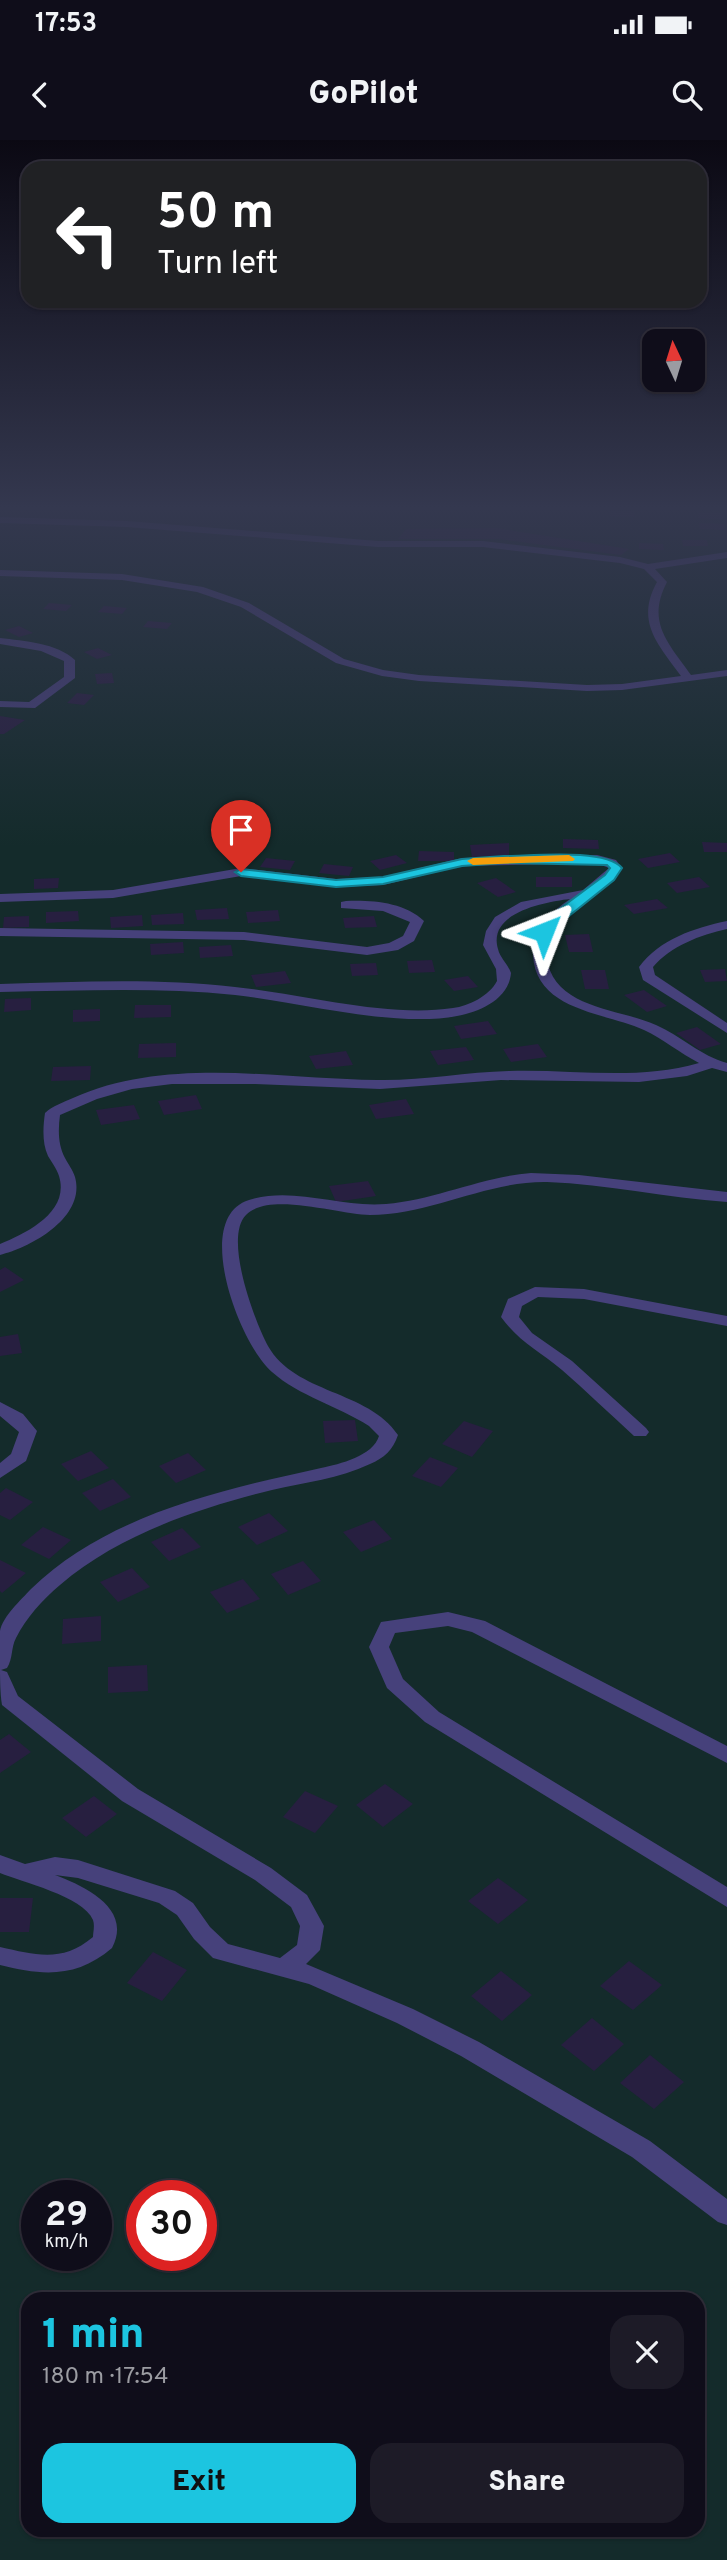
<!DOCTYPE html>
<html lang="en">
<head>
<meta charset="utf-8">
<style>
	body { margin:0; font-family:Overpass,sans-serif; background:#1d1b27; color:#f1f3f6; height:100vh; display:flex; flex-direction:column; font-size:26px; white-space:nowrap }
	* { box-sizing:border-box; margin:0 }
	p { font-size:23px; color:#9b9ca2 }
	.icon { flex:none; width:38px; height:38px; fill:none; stroke:currentColor; stroke-width:2; stroke-linecap:round; stroke-linejoin:round }
	.map { position:relative; flex:1; overflow:hidden }
	.side { position:absolute; left:21px; top:2152px; width:684px; height:245px; display:flex; flex-direction:column; background:#0f0d1a; border-radius:21px; box-shadow:0 2px 5px #0004,0 0 0 2px #2f2d39 }
	.side>* { flex:none }
	.top-card { position:absolute; left:21px; top:21px; width:686px; height:147px; border-radius:21px; box-shadow:0 2px 5px #0004,0 0 0 2px #2f2d39; background:#202124; color:#fff; overflow:hidden }
	.needle { width:46px; rotate:356deg }
	.fabs { position:absolute; left:642px; top:189px; display:grid; gap:14px }
	.fabs a { display:grid; place-items:center; width:63px; height:63px; border-radius:14px; background:#0f0d1a; box-shadow:0 2px 5px #0004,0 0 0 2px #2f2d39; font-size:35px }
	.speed { position:absolute; left:21px; top:2040px; display:flex; gap:14px; font-size:35px; font-weight:700; text-align:center }
	.speed>* { display:grid; place-content:center; width:91px; height:91px; border-radius:50%; background:#0f0d1a; box-shadow:0 2px 5px #0004,0 0 0 2px #2f2d39; line-height:1 }
	.speed small { font-size:18px; font-weight:400 }
	.speed .limit { border:10px solid #d22; background:#fff; color:#111 }
	.pin { position:absolute; display:grid; place-items:center; width:60px; height:60px; color:#fff; margin:-72px -30px; border-radius:50% 50% 50% 0; rotate:-45deg; box-shadow:0 0 7px #0007 }
	.pin .icon { rotate:45deg }
	.me { position:absolute; width:77px; margin:-38px; rotate:45deg; stroke-linejoin:round; filter:drop-shadow(0 0 5px #0008) }
	.turn { display:flex; align-items:center; gap:24px; height:147px; padding:0 21px; font-size:32px }
	.turn .icon { width:91px; height:91px; stroke-width:2.5 }
	.turn b { display:block; font-size:49px; line-height:60px }
	.round { display:grid; place-items:center; flex:none; width:74px; height:74px; border-radius:21px; background:#1d1b27 }
	.summary { display:flex; align-items:center; justify-content:space-between; height:119px; padding:0 21px }
	h1 { font-size:42px; font-weight:800; line-height:52px; color:#1cc5e0 }
	.button { display:flex; gap:14px; margin-top:auto; padding:14px 21px }
	.button a { flex:1; height:80px; border-radius:21px; background:#1cc5e0; color:#111; font-size:28px; font-weight:800; line-height:80px; text-align:center }
	.button a+a { background:#1d1b27; color:#f1f3f6 }
	.status { display:flex; justify-content:space-between; align-items:center; height:49px; padding:0 35px; background:#0f0d1a; direction:ltr }
	.status svg { height:19px; fill:currentColor }
	header { display:flex; justify-content:space-between; align-items:center; height:91px; padding:0 21px; background:#0f0d1a; font-size:32px; font-weight:800 }
	.map>svg:first-child { display:block }
	.green { fill:#142b2b; fill-rule:evenodd }
	.building { fill:#271f40 }
	.lines { fill:none; stroke-linecap:round; stroke-linejoin:round }
	.street { fill:#46417b; fill-rule:evenodd }
	.route { fill:#1cc5e0; stroke:#128092; stroke-width:2 }
	.slow { fill:#f59e0b }
</style>
</head>
<body>
<div class="status"><b>17:53</b><svg viewBox="0 0 49 12"><path d="M0 12V9h3v3zM5 12V6h3v6zM10 12V3h3v9zM15 12V0h3v12zM26 1h20v11H26zM47 4h2v5h-2z"/></svg></div>
<header><svg class="icon" aria-label="back" viewBox="0 0 24 24"><path d="M15 5l-7 7 7 7"/></svg>GoPilot<svg class="icon" aria-label="search" viewBox="0 0 24 24"><circle cx="10" cy="10" r="6"/><path d="M15 15l6 6"/></svg></header>
<div class="map">
<svg width="727" height="2420" viewBox="0 0 727 2420">
	<rect width="100%" height="100%" fill="#141122"/>
	<path class="green" d="M0 368H727V2420H0ZM37 2056H96V2116H37ZM142 2056H201V2116H142ZM28 2160H698V2390H28Z"/>
	<path class="building" d="M610 370 634 371V377L610 376Z
		M698 373H722L723 379 698 378Z
		M699 383 724 384 725 390 700 389Z
		M496 388 629 409 621 415 499 399H398L406 389Z
		M682 400H707L708 406H683Z
		M639 403 663 404 664 410 639 409Z
		M49 463 72 465 66 471 43 469Z
		M104 466 127 468 122 474 98 472Z
		M148 481 172 483 167 489 143 487Z
		M19 486 33 493 19 497 5 490Z
		M98 508 112 515 97 519 84 512Z
		M112 533 114 543 97 544 95 534Z
		M77 553 94 555 84 565 67 563Z
		M0 576 25 580 4 594H0Z
		M563 699 598 700 599 709 563 708Z
		M702 702 727 703V712H704Z
		M509 703V715L472 717 470 705Z
		M419 711 454 712V721H418Z
		M670 713 680 722 648 728 638 719Z
		M396 715 407 723 380 730 370 721Z
		M266 718 295 721 290 730 260 727Z
		M324 724 353 727 349 736 319 733Z
		M536 737H572V747H536Z
		M699 737 710 747 677 753 667 743Z
		M59 738 58 748 34 749V739Z
		M496 738 516 752 498 757 477 743Z
		M657 759 668 768 634 774 624 765Z
		M227 768 229 779 197 780 195 770Z
		M278 770 280 781 248 783 246 772Z
		M78 771 79 781 46 783V772Z
		M183 773 184 784 152 785 151 775Z
		M142 775 143 786 111 788 110 777Z
		M29 776V787L3 788 4 777Z
		M374 776 377 787 345 788 343 778Z
		M589 794 593 812H569L565 795Z
		M183 802 184 813 151 815 150 804Z
		M231 805 233 816 200 818 199 807Z
		M432 820 435 832 409 833 407 821Z
		M376 823 378 835 352 836 350 824Z
		M725 829 727 841 705 842 700 830Z
		M581 830H605L609 849H585Z
		M285 831 291 843 256 847 251 835Z
		M468 836 478 847 454 851 444 840Z
		M644 850 667 866 647 872 624 855Z
		M31 858V870L4 872 5 859Z
		M135 865H171V877L134 878Z
		M100 869V881L73 882V870Z
		M488 881 497 894 461 899 454 886Z
		M697 887 721 904 700 910 676 893Z
		M176 903V917L138 918 139 904Z
		M538 904 547 917 511 922 503 909Z
		M466 907 474 920 438 925 430 911Z
		M346 911 353 925 316 929 309 916Z
		M91 926 90 940 51 941 53 927Z
		M196 955 202 969 164 975 158 961Z
		M406 959 414 974 376 979 369 965Z
		M134 965 140 979 101 985 96 970Z
		M368 1041 376 1056 336 1062 329 1046Z
		M5 1127 24 1140 0 1152V1130Z
		M18 1194 22 1213 0 1216V1197Z
		M355 1280 358 1301 325 1303 323 1281Z
		M464 1281 493 1291 472 1317 442 1304Z
		M91 1311 109 1328 78 1341 61 1324Z
		M188 1313 206 1330 176 1343 159 1326Z
		M430 1317 458 1328 441 1347 412 1336Z
		M113 1339 131 1357 100 1371 82 1353Z
		M6 1348 33 1362 10 1380 0 1375V1353Z
		M269 1373 288 1391 257 1405 238 1387Z
		M374 1380 392 1399 361 1412 343 1392Z
		M43 1387 71 1400 49 1419 21 1405Z
		M182 1388 201 1407 169 1421 151 1402Z
		M0 1420 26 1433 2 1453 0 1451Z
		M303 1421 321 1441 288 1455 271 1434Z
		M132 1428 150 1447 118 1462 100 1442Z
		M243 1439 260 1459 227 1473 210 1452Z
		M101 1476V1501L62 1504 63 1479Z
		M147 1525 148 1551 108 1553V1527Z
		M9 1594 31 1612 0 1633V1600Z
		M385 1644 413 1664 383 1687 356 1665Z
		M305 1651 338 1666 315 1693 283 1677Z
		M94 1656 117 1674 86 1697 62 1678Z
		M498 1738 528 1760 498 1784 468 1761Z
		M0 1758H33L29 1792H0Z
		M153 1812 187 1830 162 1861 127 1843Z
		M629 1821 662 1845 633 1870 600 1846Z
		M501 1831 532 1855 502 1881 471 1856Z
		M592 1878 624 1904 594 1931 561 1905Z
		M650 1915 684 1942 654 1969 620 1943Z"/>
	<g class="lines">
		<path class="street" d="M0 377 127 381 378 401H483L620 417 648 424 727 412V418L655 429 667 442C646 482 668 503 691 535L727 530V536L622 550 587 551 419 541 382 536 336 523 241 467 197 452 122 440 0 436V430L122 434 203 447 249 463 344 519 383 530 419 535 587 545 622 544 681 536C658 504 635 482 657 442L644 429 620 423 483 407H378L127 387 0 383Z
			M0 498C24 501 57 503 75 520V538L35 568 0 567V561L29 562 64 537V521L41 511 0 504Z
			M597 715 616 720 622 728C603 754 566 764 550 793 545 802 546 814 548 824 559 869 621 869 656 885 681 896 701 916 727 923V932L712 928 687 936 639 942 501 940 380 949 255 944H172L132 949 97 959 60 975C58 990 58 1005 65 1018 68 1024 73 1030 75 1037 86 1077 32 1107 0 1115V1104C27 1093 70 1072 59 1036 57 1029 52 1023 48 1016 42 1003 43 987 45 973 52 966 64 962 73 958 167 916 278 939 377 940 421 941 465 932 509 931 573 929 637 941 699 923 680 913 663 899 644 890 604 872 536 871 533 815 531 790 551 772 570 759 546 762 487 772 498 809 500 818 508 824 511 833 509 859 480 872 457 876 395 888 299 862 235 855 157 847 78 851 0 852V844C78 842 157 838 235 847 302 854 387 878 453 868 469 866 489 856 497 841L496 829 483 805 486 791 495 777 521 762 583 750 609 728 596 723 462 726 383 745 336 747 241 736 113 758 0 762V754L113 750 241 728 336 739 383 737 462 718Z
			M346 761C372 760 404 762 424 781L414 801 398 810 367 815 244 800 0 796V788L244 792 367 807 389 803 403 796 410 782 383 771 341 768V762Z
			M727 781V789C700 795 671 806 653 827L655 835 727 883V893L643 840 639 827C660 799 694 788 727 781Z
			M531 1033 579 1035 727 1052V1062C667 1058 607 1044 547 1042 486 1041 431 1075 370 1075 340 1075 269 1051 246 1075 223 1098 255 1182 268 1206 295 1254 368 1250 398 1295 393 1310 384 1318 370 1324 339 1339 305 1342 272 1350 199 1368 118 1395 60 1445 43 1459 26 1478 16 1498 11 1507 13 1519 7 1528L1 1530 7 1532 18 1556 138 1649 271 1728 307 1755 324 1786 320 1810 306 1824 413 1869 479 1902 650 2001 727 2059V2085L718 2082 632 2017 461 1916 397 1883 309 1844 213 1818 194 1799 177 1775 159 1763 78 1738 55 1735C84 1746 133 1768 112 1808 77 1838 43 1836 0 1825V1807C36 1815 62 1823 93 1797 93 1792 95 1786 93 1780 83 1756 21 1742 0 1733V1715L25 1724 55 1717 78 1720 175 1751 193 1763 210 1787 228 1804 280 1818 297 1805 300 1786 291 1767 255 1740 122 1661 2 1565C0 1553 0 1536 0 1523 0 1513 0 1501 0 1491 3 1476 21 1460 31 1449 107 1375 221 1350 321 1328 340 1324 373 1316 379 1296L369 1286C338 1266 299 1256 272 1232 240 1205 191 1078 249 1060 294 1046 340 1068 386 1064 435 1060 481 1037 531 1033Z
			M535 1147 584 1149 727 1176V1186L584 1159 538 1157 522 1166 519 1177 532 1193 572 1221 646 1288 649 1292 646 1296H634C610 1274 586 1251 562 1230 539 1211 519 1202 501 1177L508 1159Z
			M0 1262 23 1274 37 1291 26 1321 0 1338V1323L11 1314 19 1292 0 1276Z
			M448 1472 485 1481 727 1606V1623L472 1492 448 1486 395 1493 389 1507 403 1539 439 1572 727 1747V1767L425 1582 387 1548 369 1507 381 1482Z"/>
	</g>
	<linearGradient id="sky" x2="0" y2="1"><stop stop-color="#0b0913"/><stop offset="0.52" stop-color="#34384f"/><stop offset="1" stop-color="#34384f" stop-opacity="0"/></linearGradient>
	<rect width="727" height="707" fill="url(#sky)"/>
	<path class="route" d="M504 716C531 716 605 708 622 728L614 740 544 796 539 795V790L554 773 605 735 610 728 607 725 504 723 462 726 383 744 336 747 241 736 235 732 241 729 336 740 383 737 462 719Z"/>
	<path class="slow" d="M569 715 575 719 573 721 473 725 467 721 473 718Z"/>
</svg>
<div class="fabs">
<a><svg class="needle" viewBox="-14 -14 28 28"><path d="M0-13l5 13h-10z" fill="#e53935"/><path d="M0 13l5-13h-10z" fill="#9b9ca2"/></svg></a>
</div>
<div class="speed"><div>29<small>km/h</small></div><div class="limit">30</div></div>
<div class="pin" style="left:241px;top:732px;background:#d93025"><svg class="icon" aria-label="arrive" viewBox="0 0 24 24"><path d="M6 21V4h12l-3 4 3 4H6"/></svg></div>
<svg class="me" style="left:544px;top:792px" viewBox="-20 -20 40 40"><path d="M0-17L14 15 0 8-14 15z" fill="#1cc5e0" stroke="#fff" stroke-width="4"/></svg>
<div class="top-card">
<div class="turn"><svg class="icon" aria-label="left" viewBox="0 0 24 24"><path d="M17 20v-9H6M10 6l-5 5 5 5"/></svg><div><b>50 m</b>Turn left</div></div>
</div>
<section class="side">
<div class="summary"><div><h1>1 min</h1><p>180 m · 17:54</p></div><a class="round"><svg class="icon" aria-label="close" viewBox="0 0 24 24"><path d="M6 6l12 12M18 6L6 18"/></svg></a></div>
<div class="button"><a>Exit</a><a>Share</a></div>
</section>
</div>
</body>
</html>
